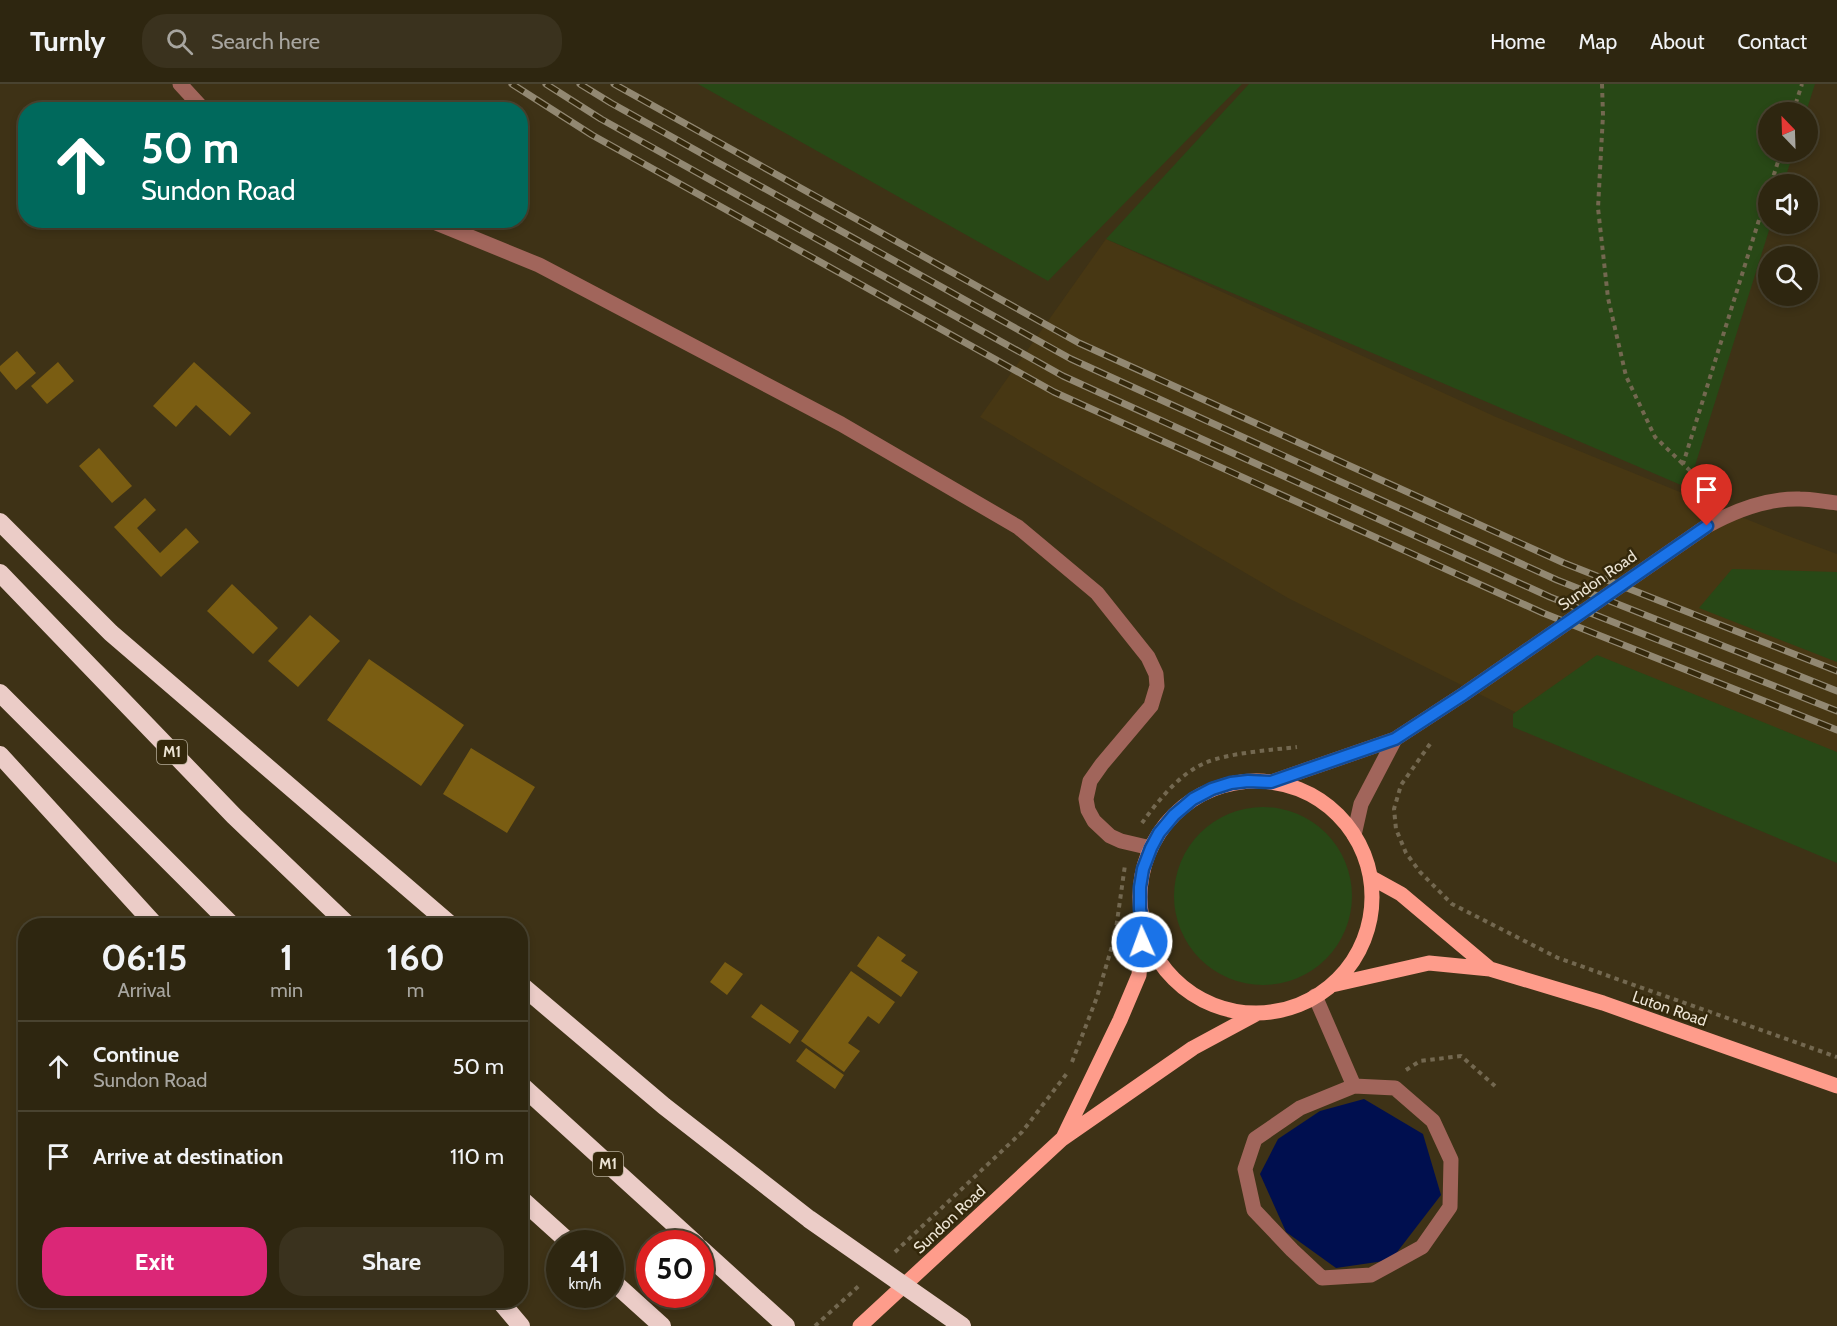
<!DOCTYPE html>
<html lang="en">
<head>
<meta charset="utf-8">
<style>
	body { margin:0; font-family:Cabin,sans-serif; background:#3a321e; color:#f1f3f6; height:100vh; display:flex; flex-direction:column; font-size:22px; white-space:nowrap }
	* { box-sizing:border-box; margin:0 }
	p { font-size:20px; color:#a7a59f }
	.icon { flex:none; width:33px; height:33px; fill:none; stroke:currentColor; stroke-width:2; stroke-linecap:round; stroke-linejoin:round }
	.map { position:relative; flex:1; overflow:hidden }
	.sheet { position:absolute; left:18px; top:834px; width:510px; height:390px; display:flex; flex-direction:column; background:#2e2610; border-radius:24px; box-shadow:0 3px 9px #0003,0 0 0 2px #494330 }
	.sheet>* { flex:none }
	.top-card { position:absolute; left:18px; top:18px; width:510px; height:126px; border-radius:24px; box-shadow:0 3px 9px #0003,0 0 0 2px #494330; background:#00695c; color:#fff; overflow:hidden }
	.needle { width:39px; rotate:337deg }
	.tools { position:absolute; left:1758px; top:18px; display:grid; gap:12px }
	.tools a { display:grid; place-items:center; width:60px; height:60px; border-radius:50%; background:#2e2610; box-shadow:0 3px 9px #0003,0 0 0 2px #494330; font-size:30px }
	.speed { position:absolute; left:546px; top:1146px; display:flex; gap:12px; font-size:30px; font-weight:700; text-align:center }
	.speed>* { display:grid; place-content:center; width:78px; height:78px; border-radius:50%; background:#2e2610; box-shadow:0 3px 9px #0003,0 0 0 2px #494330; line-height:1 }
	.speed small { font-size:15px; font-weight:400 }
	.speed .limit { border:9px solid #d22; background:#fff; color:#111 }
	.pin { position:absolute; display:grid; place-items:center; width:51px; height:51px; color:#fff; margin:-62px -26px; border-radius:50% 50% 50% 0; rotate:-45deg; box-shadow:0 0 6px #0007 }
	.pin .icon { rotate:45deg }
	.me { position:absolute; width:66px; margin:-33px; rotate:358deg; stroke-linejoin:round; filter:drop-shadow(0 0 4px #0008) }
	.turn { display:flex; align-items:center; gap:21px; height:126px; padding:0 24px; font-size:27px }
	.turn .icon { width:78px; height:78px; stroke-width:2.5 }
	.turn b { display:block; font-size:42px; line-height:51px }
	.eta { display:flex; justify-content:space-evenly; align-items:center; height:102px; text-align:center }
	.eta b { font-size:36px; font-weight:800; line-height:42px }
	.cta { display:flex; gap:12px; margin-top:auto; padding:12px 24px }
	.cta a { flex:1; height:69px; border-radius:24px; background:#db2777; color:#fff; font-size:24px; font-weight:800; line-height:69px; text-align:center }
	.cta a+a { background:#3a321e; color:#f1f3f6 }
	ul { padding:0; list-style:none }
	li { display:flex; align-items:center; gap:18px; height:90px; padding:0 24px; border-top:2px solid #494330 }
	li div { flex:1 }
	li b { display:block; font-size:22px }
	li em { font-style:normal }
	header { display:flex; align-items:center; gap:36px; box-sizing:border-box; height:84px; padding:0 30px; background:#2e2610; border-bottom:2px solid #494330 }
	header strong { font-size:28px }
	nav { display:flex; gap:33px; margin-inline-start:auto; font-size:21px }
	.search { width:420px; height:54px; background:#3a321e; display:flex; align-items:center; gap:15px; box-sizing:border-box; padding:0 21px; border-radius:24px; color:#a7a59f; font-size:22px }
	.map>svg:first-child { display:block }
	.built { fill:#473713 }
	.green { fill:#284816 }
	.water { fill:#000f4f }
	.building { fill:#7a5d12 }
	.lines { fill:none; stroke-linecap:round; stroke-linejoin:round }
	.path { stroke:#736850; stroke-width:4; stroke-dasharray:4.5 4.5; stroke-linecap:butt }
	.minor { stroke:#a1655b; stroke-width:15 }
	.major { stroke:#fe9c8b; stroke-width:15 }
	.highway { stroke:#ebccc7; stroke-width:18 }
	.rail-casing { stroke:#928872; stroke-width:7 }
	.rail { stroke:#34280b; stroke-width:4.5; stroke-dasharray:14; stroke-linecap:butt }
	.route-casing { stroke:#114b97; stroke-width:15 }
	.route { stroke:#1a73e8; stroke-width:10 }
	.labels { text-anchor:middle; stroke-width:5; stroke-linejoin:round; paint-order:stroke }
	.shield { fill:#34280b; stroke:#b5ac98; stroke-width:1.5 }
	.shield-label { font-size:15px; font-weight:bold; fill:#ece4d4 }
	.street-label { font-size:16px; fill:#ece4d4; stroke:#34280b }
</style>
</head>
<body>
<header>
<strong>Turnly</strong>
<div class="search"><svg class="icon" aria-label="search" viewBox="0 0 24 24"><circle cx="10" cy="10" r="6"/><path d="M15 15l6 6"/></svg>Search here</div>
<nav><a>Home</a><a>Map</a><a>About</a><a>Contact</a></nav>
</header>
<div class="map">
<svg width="1837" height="1242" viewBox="0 0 1837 1242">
	<rect width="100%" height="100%" fill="#3e3216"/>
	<path class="built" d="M1106 155 1496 333 1783 450 1837 470V768L1557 649 1288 514 980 333Z"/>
	<path class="green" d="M698 0H1242L1048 197Z
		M1249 0H1815L1806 28H1768V68H1794L1783 100H1768V140H1771L1688 404 1106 155Z
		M1732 485 1837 488V578L1699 524Z
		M1597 571 1837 668V779L1513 643V630Z
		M1174 812a89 89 0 1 1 178 0a89 89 0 1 1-178 0Z"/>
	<path class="water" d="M1364 1015 1423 1050 1441 1111 1391 1176 1336 1184 1286 1148 1260 1090 1278 1055 1320 1027Z"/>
	<path class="building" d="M17 267 36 289 16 306 0 287V282Z
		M58 278 74 297 47 320 31 302Z
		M194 278 251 329 230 352 196 321 176 343 153 322Z
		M99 364 132 402 112 419 79 382Z
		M145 414 156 426 137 444 160 469 186 444 199 458 161 493 114 443Z
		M232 500 278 544 253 570 207 527Z
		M310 531 340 557 298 603 268 577Z
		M369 575 464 641 421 702 327 636Z
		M471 664 535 703 507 749 443 710Z
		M878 852 906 871 901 877 918 888 901 913 857 882Z
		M725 878 743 890 727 911 710 898Z
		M851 887 895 918 879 940 868 932 848 959 860 967 844 988 801 957Z
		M761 920 799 947 790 960 751 933Z
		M806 964 844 991 835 1005 796 977Z"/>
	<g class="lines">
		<path class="path" d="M1602 0 1603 31 1598 124 1608 214 1626 292 1655 353 1683 380
			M1793 28 1802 0
			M1771 100 1781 68
			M1716 412 1683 380 1768 107
			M1430 660 1401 701 1394 725 1396 745 1406 769 1420 788 1452 820 1558 874 1837 973
			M1142 739C1157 718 1180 689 1205 679 1227 669 1272 666 1297 663
			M1072 978 1097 913 1115 852 1125 781
			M1406 986 1420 977 1461 972 1495 1002
			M895 1168 1022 1048 1068 988
			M815 1242 861 1200"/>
		<path class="minor" d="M180 0 204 26
			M429 136 539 181 841 340 1018 443 1097 509 1148 573 1156 590 1157 602 1151 622 1102 680 1090 697 1086 715 1088 726 1094 737 1110 752 1121 757 1151 764
			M1271 698 1395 655 1464 610 1707 442C1736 426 1767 414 1800 415 1812 415 1825 418 1837 419
			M1354 751 1361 720 1395 655
			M1315 912 1354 1002 1395 1004 1433 1037 1451 1076 1450 1123 1422 1163 1371 1191 1322 1194 1292 1166 1254 1126 1245 1085 1255 1055 1300 1024 1354 1002"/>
		<path class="major" d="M1140 813a116 116 0 1 1 232 0a116 116 0 1 1-232 0Z
			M1372 794 1401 810 1490 885
			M1332 901 1429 879 1490 885 1603 919 1837 1002
			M1064 1052 1120 936 1139 891 1143 844
			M860 1242 1062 1055 1193 964 1258 929"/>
		<path class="highway" d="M0 438 111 549 452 842
			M0 489 234 732 349 842
			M0 609 233 842
			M0 671 156 842
			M520 900 664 1022 809 1135 962 1242
			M520 1000 696 1160
			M520 1114 571 1160
			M700 1164 786 1242
			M610 1195 662 1242
			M499 1216 521 1242"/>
		<g class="rail-casing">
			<path id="rail" d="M512 0 592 51 1054 308 1543 529 1837 646
				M546 0 601 35 1063 292 1550 513 1837 627
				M580 0 611 19 1071 275 1557 496 1837 607
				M614 0 1079 259 1564 479 1837 587"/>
		</g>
		<use href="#rail" class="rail"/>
	</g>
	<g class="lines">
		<g class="route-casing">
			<path id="route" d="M1142 858 1143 841 1140 825V803L1143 785 1151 764 1159 749 1174 731 1193 715 1212 705 1231 699 1248 697 1271 698 1395 655 1464 610 1707 442"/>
		</g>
		<use href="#route" class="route"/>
	</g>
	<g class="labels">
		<g class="shield">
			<rect x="157" y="656" width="30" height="24" rx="4.5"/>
			<rect x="593" y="1068" width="30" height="24" rx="4.5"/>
		</g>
		<g class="shield-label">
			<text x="172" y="673">M1</text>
			<text x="608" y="1085">M1</text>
		</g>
		<g class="street-label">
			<text transform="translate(1597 496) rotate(-35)" y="6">Sundon Road</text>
			<text transform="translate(1670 924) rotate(19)" y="6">Luton Road</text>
			<text transform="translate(949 1135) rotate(-43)" y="6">Sundon Road</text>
		</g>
	</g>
</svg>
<div class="tools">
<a><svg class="needle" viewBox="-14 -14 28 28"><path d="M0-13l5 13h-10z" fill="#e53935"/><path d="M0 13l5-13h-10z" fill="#a7a59f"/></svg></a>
<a><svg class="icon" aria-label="sound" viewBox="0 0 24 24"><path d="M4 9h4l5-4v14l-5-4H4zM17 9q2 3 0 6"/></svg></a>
<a><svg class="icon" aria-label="search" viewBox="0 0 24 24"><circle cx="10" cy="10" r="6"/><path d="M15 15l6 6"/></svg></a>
</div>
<div class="speed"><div>41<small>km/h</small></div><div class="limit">50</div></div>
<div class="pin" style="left:1707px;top:442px;background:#d93025"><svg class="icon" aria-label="arrive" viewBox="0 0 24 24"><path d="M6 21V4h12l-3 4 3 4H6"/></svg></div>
<svg class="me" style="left:1142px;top:858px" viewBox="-20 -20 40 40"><circle r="17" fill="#1a73e8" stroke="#fff" stroke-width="3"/><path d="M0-11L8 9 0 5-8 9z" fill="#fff"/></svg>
<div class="top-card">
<div class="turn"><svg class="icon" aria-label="ahead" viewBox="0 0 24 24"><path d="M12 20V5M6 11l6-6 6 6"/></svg><div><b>50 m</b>Sundon Road</div></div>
</div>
<section class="sheet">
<div class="eta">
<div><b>06:15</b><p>Arrival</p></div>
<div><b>1</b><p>min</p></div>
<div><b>160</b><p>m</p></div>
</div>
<ul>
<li><svg class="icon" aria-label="ahead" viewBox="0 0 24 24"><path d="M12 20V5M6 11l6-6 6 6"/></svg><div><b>Continue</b><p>Sundon Road</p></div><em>50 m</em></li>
<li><svg class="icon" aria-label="arrive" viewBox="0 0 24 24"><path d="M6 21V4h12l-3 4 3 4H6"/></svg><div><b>Arrive at destination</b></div><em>110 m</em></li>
</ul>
<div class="cta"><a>Exit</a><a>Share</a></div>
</section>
</div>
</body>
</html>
